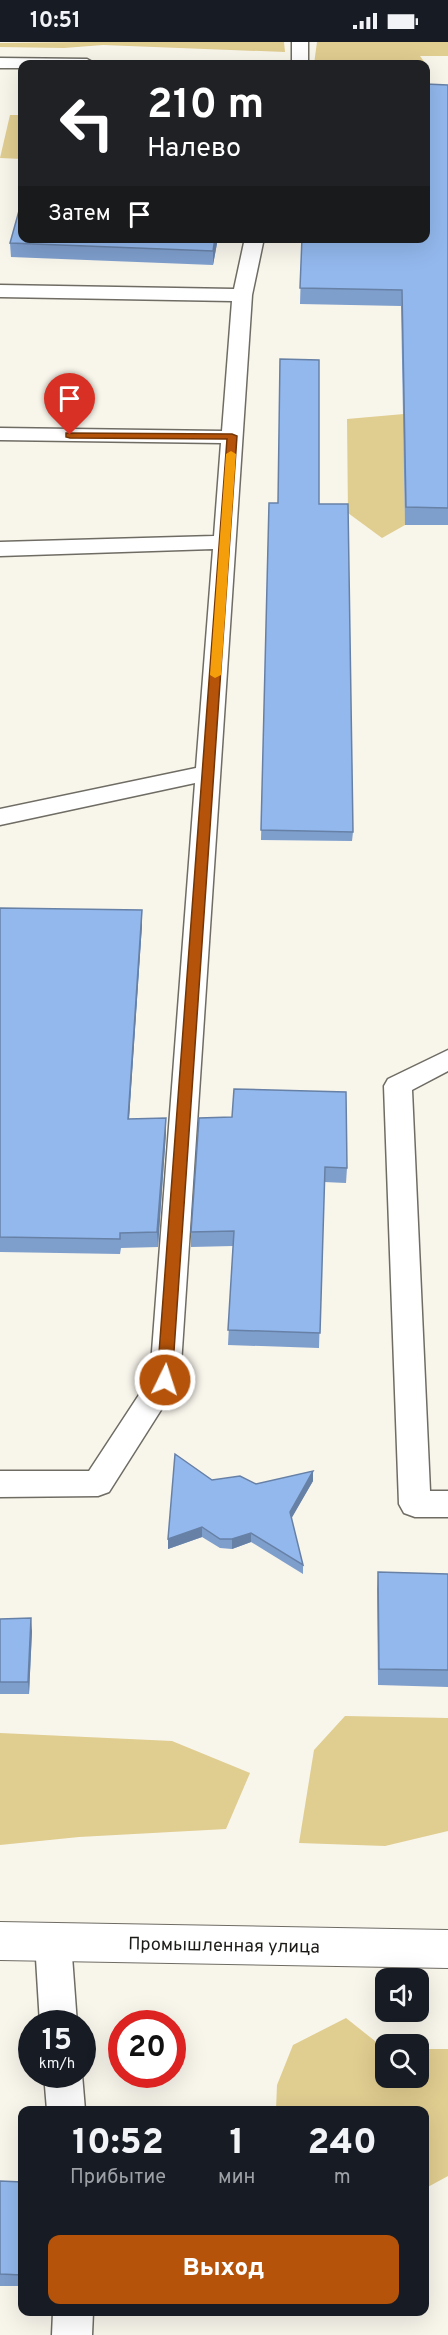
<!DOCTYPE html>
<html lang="ru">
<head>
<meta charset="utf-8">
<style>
	body { margin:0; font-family:Overpass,sans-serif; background:#20242c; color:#f1f3f6; height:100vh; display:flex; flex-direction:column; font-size:22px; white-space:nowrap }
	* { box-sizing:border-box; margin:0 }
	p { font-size:20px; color:#9ea1a6 }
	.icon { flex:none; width:33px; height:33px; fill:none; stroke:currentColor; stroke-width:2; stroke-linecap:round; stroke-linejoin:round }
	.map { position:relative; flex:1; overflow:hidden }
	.sheet { position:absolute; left:18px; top:2064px; width:411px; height:210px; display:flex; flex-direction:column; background:#171b24; border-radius:12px; box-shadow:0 6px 24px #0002 }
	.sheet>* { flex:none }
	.hud { position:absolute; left:18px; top:18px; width:412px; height:183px; border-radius:12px; box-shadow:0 6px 24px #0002; background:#202124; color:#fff; overflow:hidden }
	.fabs { position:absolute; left:375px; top:1926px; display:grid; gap:12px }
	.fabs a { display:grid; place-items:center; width:54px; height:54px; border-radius:12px; background:#171b24; box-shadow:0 6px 24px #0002; font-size:30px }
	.speed { position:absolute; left:18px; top:1968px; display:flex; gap:12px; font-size:30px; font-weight:700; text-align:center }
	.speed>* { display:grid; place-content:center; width:78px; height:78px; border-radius:50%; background:#171b24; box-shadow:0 6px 24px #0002; line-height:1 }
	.speed small { font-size:15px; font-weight:400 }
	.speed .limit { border:9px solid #d22; background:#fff; color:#111 }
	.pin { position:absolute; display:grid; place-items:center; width:51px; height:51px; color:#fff; margin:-62px -26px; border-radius:50% 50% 50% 0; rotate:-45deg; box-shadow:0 0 6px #0007 }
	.pin .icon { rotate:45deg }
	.me { position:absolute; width:66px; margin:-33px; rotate:4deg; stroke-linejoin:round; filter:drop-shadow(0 0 4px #0008) }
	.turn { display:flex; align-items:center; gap:21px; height:126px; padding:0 30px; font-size:27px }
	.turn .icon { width:78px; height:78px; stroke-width:2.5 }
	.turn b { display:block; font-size:42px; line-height:51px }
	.then { display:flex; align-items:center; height:57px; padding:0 30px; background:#0003; gap:12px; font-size:22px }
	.eta { display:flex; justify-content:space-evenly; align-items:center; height:102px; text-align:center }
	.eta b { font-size:36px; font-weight:800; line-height:42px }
	.action { display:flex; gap:12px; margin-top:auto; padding:12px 30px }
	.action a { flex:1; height:69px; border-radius:12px; background:#b45309; color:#fff; font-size:24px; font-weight:800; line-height:69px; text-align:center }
	.status { display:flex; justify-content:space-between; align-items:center; height:42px; padding:0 30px; background:#171b24; direction:ltr }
	.status svg { height:16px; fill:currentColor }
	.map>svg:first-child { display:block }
	.green { fill:#e0cd90 }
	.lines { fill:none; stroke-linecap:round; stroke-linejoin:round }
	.lane-casing { stroke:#6f6c64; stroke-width:3 }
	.street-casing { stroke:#6f6c64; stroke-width:2 }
	.lane { fill:#fff; fill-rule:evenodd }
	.street { fill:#fff; fill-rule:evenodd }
	.wall { fill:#7e9ecc }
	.shaded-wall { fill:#6781a6 }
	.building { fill:#93b8ed; stroke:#6781a6; stroke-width:1.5 }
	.route { fill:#b45309; stroke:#753606; stroke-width:1.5 }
	.slow { fill:#f59e0b }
	.labels { text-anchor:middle; stroke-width:6; stroke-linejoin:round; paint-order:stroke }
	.near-street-label { font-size:18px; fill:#1b1a16; stroke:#fff }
</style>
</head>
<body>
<div class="status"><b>10:51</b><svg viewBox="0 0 49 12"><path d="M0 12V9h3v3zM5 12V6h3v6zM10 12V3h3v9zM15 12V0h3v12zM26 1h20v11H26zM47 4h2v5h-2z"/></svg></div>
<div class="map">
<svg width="448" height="2293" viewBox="0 0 448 2293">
	<rect width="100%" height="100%" fill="#f8f5eb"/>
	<path class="green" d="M82 0H284L285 10 103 3 64 6 0 5V1Z
		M317 0H448V14H420L428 25 429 40H426V22H314Z
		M10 73H22V117L0 116Z
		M404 372 405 483 382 496 348 471 347 377Z
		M345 1674 448 1676V1789L385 1804 299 1801 314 1708Z
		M0 1691 172 1699 250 1731 226 1787 79 1795 0 1803Z
		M346 1976 385 2007 386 2036H418L419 2007H448V2134L426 2146 424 2068H276L277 2043 293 2003Z"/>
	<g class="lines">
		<g class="lane-casing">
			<path id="lane" d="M292 0H308V22H292Z
				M0 16 87 17 96 22H22V26H0Z
				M245 196H264L252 253 180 1338 109 1450 98 1454 0 1455V1429H89L150 1336 195 741 0 783V767L196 726 213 507 0 514V500L214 494 221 401 0 398V386L222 389 232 259 0 255V243L234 247Z
				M448 1008V1029L412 1048 430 1449H448V1475H415L404 1471 399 1462 384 1044 388 1037Z
				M53 1883 66 1888 71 1900 77 1982H40L35 1900 40 1888Z
				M44 2032H82L85 2068H47Z
				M53 2270H93L92 2293H52Z"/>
		</g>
		<g class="street-casing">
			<path id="street" d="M0 1880 448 1888V1926L0 1918Z"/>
		</g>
		<use href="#lane" class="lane"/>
		<use href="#street" class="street"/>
	</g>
	<path class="wall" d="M448 43V483H405L401 264 300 262 302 196Z
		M218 196 213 223 11 215 10 201Z
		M269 461 319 462 353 790 352 799 261 798Z
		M0 866 142 883 129 1077 166 1076V1091L158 1205 121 1206 120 1212 0 1210Z
		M199 1076 347 1126 346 1141 324 1140 319 1306 228 1303 233 1204 191 1205V1190Z
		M313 1429V1439L291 1476 303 1523V1532L251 1500 232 1507 220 1506 202 1495 168 1507V1497L212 1438 256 1442Z
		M378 1530 448 1532V1645L378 1643 377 1547Z
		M0 1577 32 1589 29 1652H0Z
		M0 2139 22 2140V2244H0Z"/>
	<path class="shaded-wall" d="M215 196H218L213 223V209Z
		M142 868V883L128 1092V1077Z
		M166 1076V1091L158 1205 157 1190Z
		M313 1429V1439L290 1479V1470Z
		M202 1485V1495L168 1507V1497Z
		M251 1491V1500L232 1507V1497Z
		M31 1576 32 1589 29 1652 28 1640Z
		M22 2150V2178L21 2193 20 2182Z"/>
	<path class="building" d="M426 42 448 43V466L406 465 402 248 300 246 302 196H426Z
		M22 158V196H215L213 209 10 201Z
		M280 317 319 318V462H348L353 790 261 788 269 461H278Z
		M0 866 142 868 128 1077 166 1076 157 1190 120 1191V1197L0 1195Z
		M234 1047 346 1050 347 1126 325 1125 320 1291 228 1288 234 1189 191 1190 199 1076 232 1075Z
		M175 1412 212 1438 240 1434 256 1442 313 1429 290 1470 303 1523 251 1491 232 1497H220L202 1485 168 1497Z
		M378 1530 448 1532V1628L379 1627Z
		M31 1576 28 1640H0V1577Z
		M0 2139 22 2140 20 2182H22V2233L0 2232Z"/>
	<path class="route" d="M66 391 232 392 237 394 172 1338 165 1343 157 1338 227 397 70 396 66 395Z"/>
	<path class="slow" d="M231 409 236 412 221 633 215 636 210 633 226 412Z"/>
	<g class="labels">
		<g class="near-street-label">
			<text transform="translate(224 1903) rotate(1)" y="6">Промышленная улица</text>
		</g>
	</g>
</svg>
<div class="fabs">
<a><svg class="icon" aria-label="sound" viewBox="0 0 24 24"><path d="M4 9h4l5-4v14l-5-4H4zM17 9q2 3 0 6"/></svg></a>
<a><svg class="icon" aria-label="search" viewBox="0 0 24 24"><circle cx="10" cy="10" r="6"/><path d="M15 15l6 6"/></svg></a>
</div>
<div class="speed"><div>15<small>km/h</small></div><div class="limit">20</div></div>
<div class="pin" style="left:70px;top:393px;background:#d93025"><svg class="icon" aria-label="arrive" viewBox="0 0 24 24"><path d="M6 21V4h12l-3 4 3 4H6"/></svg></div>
<svg class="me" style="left:165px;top:1338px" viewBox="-20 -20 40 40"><circle r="17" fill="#b45309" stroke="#fff" stroke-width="3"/><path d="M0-11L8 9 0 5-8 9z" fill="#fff"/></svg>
<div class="hud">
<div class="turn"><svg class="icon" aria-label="left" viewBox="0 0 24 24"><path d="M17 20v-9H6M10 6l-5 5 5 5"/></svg><div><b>210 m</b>Налево</div></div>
<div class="then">Затем<svg class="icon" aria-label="arrive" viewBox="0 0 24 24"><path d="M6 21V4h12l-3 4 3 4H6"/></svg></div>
</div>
<section class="sheet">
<div class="eta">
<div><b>10:52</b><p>Прибытие</p></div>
<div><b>1</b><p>мин</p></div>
<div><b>240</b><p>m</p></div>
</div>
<div class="action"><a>Выход</a></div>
</section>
</div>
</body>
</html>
